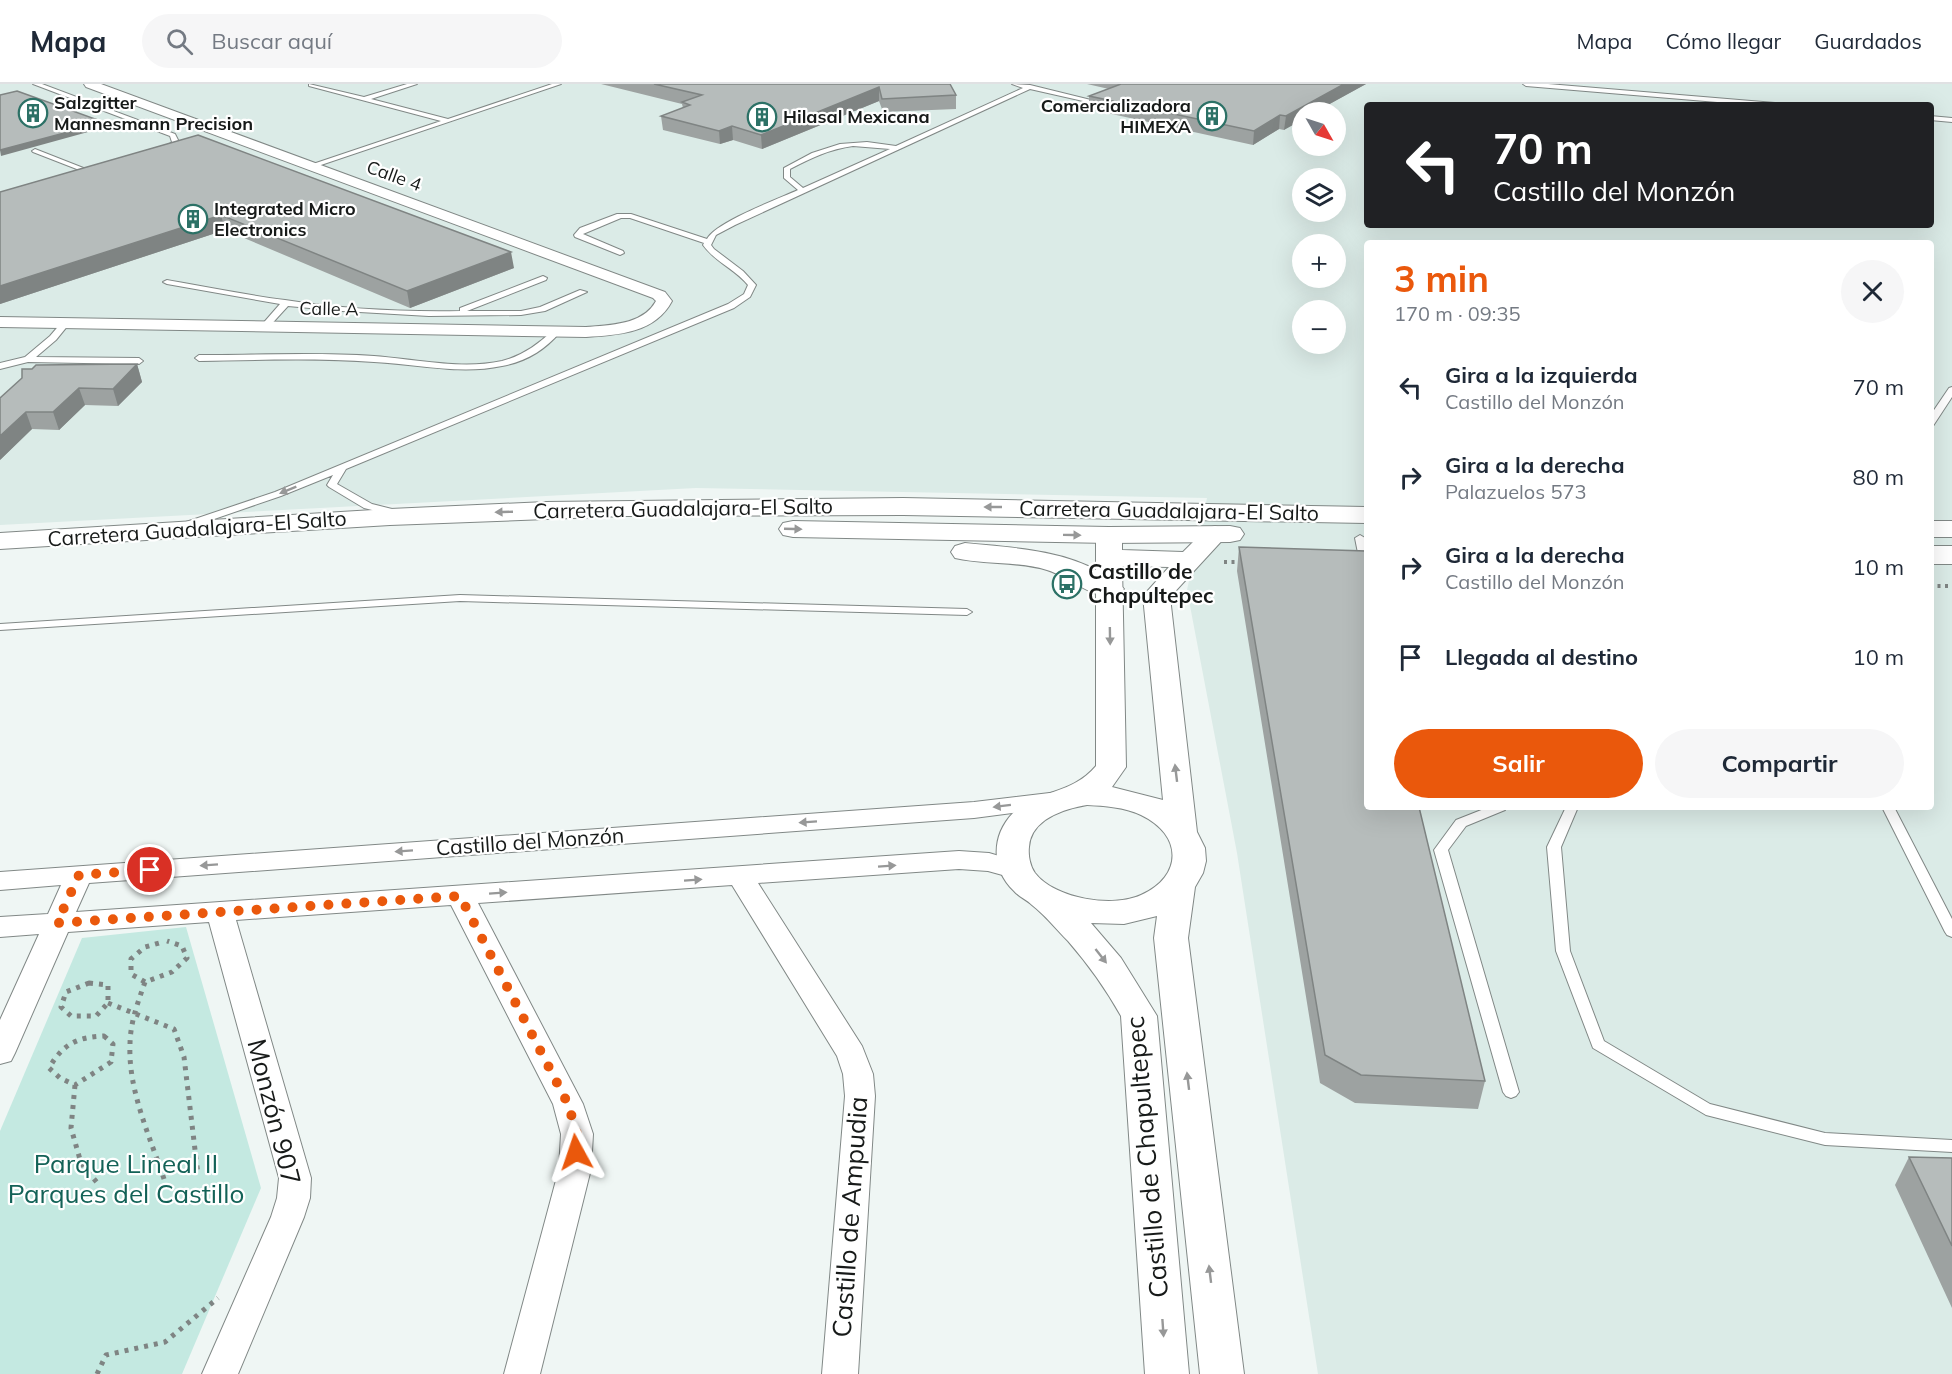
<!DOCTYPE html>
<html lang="es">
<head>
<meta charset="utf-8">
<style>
	body { margin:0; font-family:Mulish,sans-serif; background:#f6f6f7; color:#1f2937; height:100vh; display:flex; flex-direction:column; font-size:22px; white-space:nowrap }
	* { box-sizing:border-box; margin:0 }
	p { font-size:20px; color:#747a83 }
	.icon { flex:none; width:33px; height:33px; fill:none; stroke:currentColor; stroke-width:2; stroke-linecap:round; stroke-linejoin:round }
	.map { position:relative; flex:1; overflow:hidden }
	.panel { position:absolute; left:1364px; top:156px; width:570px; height:570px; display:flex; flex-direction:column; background:#fff; border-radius:6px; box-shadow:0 6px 24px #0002 }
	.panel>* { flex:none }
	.banner { position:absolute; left:1364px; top:18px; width:570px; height:126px; border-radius:6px; box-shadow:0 6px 24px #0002; background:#202124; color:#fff; overflow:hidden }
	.needle { width:39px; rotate:129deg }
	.tools { position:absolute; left:1292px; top:18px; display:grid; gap:12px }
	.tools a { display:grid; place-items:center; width:54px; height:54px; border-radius:50%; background:#fff; box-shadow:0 6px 24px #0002; font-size:30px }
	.pin { position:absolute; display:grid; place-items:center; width:51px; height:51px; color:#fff; margin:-26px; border:3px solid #fff; border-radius:50%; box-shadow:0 2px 6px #0007 }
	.me { position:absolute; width:66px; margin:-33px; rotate:355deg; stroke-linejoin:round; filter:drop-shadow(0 0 4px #0008) }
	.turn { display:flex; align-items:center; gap:21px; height:126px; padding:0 30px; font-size:27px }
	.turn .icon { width:78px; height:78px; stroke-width:2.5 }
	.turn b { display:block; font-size:42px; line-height:51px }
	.round { display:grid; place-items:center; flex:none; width:63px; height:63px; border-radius:32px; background:#f6f6f7 }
	.summary { display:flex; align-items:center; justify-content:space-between; height:102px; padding:0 30px }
	h1 { font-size:36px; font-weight:700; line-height:45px; color:#ea580c }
	.action { display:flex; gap:12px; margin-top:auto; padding:12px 30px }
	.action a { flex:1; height:69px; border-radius:36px; background:#ea580c; color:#fff; font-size:24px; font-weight:700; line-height:69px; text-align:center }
	.action a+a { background:#f6f6f7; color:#1f2937 }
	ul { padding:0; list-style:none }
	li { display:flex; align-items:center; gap:18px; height:90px; padding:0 30px }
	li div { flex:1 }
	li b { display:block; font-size:22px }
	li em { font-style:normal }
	header { display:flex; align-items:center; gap:36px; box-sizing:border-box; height:84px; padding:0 30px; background:#fff; border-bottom:2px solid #e0e1e3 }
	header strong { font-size:28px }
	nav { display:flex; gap:33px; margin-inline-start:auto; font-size:21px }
	.search { width:420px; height:54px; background:#f6f6f7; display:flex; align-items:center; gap:15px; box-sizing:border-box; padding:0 21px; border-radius:33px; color:#747a83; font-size:22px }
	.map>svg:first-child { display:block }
	.built { fill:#dbebe7; fill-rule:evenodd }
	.green { fill:#c4e9e1 }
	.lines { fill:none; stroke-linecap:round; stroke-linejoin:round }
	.service-casing { stroke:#818886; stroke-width:2 }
	.minor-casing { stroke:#818886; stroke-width:2 }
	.tertiary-casing { stroke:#818886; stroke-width:2 }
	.secondary-casing { stroke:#818886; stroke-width:2 }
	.path-far1 { stroke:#7f8483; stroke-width:4; stroke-dasharray:3 4.5; stroke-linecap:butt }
	.path { stroke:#7f8483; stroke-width:5; stroke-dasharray:4 6; stroke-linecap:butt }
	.service { fill:#fff; fill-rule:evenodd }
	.minor { fill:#fff; fill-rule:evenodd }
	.tertiary { fill:#fff; fill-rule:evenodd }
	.secondary { fill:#fff; fill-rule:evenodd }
	.wall { fill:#9da2a1 }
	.shaded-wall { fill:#7f8483 }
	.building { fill:#b6bcbb; stroke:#7f8483; stroke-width:1.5 }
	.oneway { fill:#979898 }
	.route { stroke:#ea580c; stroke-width:10; stroke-dasharray:0 18 }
	.labels { text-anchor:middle; stroke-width:4.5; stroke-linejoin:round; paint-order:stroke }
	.far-poi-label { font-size:18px; font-weight:bold; fill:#171a19; stroke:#fff; text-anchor:start }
	.far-street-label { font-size:18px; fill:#171a19; stroke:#fff }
	.street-label { font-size:21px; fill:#171a19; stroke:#fff }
	.poi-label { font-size:21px; font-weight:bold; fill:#171a19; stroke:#fff; text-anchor:start }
	.near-street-label { font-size:26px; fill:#171a19; stroke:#fff }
	.near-park-label { font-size:26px; fill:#136257; stroke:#fff }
</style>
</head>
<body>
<header>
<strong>Mapa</strong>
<div class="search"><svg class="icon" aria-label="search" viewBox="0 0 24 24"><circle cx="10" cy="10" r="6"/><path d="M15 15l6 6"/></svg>Buscar aquí</div>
<nav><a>Mapa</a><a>Cómo llegar</a><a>Guardados</a></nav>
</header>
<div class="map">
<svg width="1952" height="1290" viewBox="0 0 1952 1290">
	<rect width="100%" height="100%" fill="#eff6f4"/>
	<path class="built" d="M0 0H1952V1290H1318L1237 769 1187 506 1207 414 696 404 0 441ZM1366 21H1930V141H1366ZM1302 28H1335V62H1302ZM1302 94H1335V128H1302ZM1366 159H1930V723H1366ZM1302 160H1335V194H1302ZM1302 226H1335V260H1302Z"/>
	<path class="green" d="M186 843 261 1104 182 1290H0V1047L82 854Z"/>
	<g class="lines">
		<g class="service-casing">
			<path id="service" d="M33 0H42L175 50 179 58 168 67H164V65L172 58 170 52Z
				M309 0 364 13 407 0H417L371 15 448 35 552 0H561L312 84 309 82 310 81 441 37 309 2Z
				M1012 0 1030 1 1095 17 1092 19 1030 5 735 141 716 151 711 161 714 165 743 187 756 201 750 213 734 224 346 385 337 400 372 420 400 427V431L396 432 364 424 329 403 327 401 333 391 281 412 191 443 187 444 182 441 183 439 275 408 728 220 744 210 748 201C735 185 715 178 703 161L704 159 630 134H621L583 150 623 167 624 169 620 171 575 153 574 151 580 144 617 130H631L707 155C716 138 778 115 798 106L784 94V84L812 69 840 60 867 58 896 62 1023 4ZM853 62 890 65 803 104 790 93V85C811 74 830 65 853 62Z
				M1523 0H1548L1775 19 1778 21H1753L1526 2Z
				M1930 32 1952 34V38L1930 36Z
				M35 65 91 87 92 88 87 89 33 68 32 67Z
				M543 192 547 194 546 196 467 227H521L540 223 580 206 587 208 545 227 521 231 429 232 342 227 288 222 266 246 263 247 259 244 280 220 167 200 163 198 167 196C206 203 246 211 285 216 342 225 402 228 460 227V224Z
				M62 238 69 240 56 256 36 273 139 274 143 277 139 280 28 278 0 285V279L25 273 50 252Z
				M553 246 560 248C545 266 525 278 502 282 460 291 416 280 374 278 316 274 257 276 199 277L195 274 199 271C257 271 316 268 374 272 416 275 461 286 502 277 522 272 539 260 553 246Z
				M1952 303V313L1933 342 1930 343V332L1949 304Z
				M1360 451 1365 454 1366 487 1361 484 1355 454Z
				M460 511 967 525 972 528 967 531 460 517 0 546V540Z
				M1489 723H1507L1505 726 1466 742 1448 766 1519 1008 1516 1012 1511 1014 1506 1012 1503 1008 1434 766 1456 736Z
				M1566 723H1578L1561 763 1570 867 1604 957 1710 1020 1825 1049 1952 1056V1068L1825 1061 1706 1031 1593 964 1556 867 1547 763Z
				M1882 723H1894L1952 835V853L1947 851 1945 848Z"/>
		</g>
		<g class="minor-casing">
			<path id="minor" d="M84 0H101L665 208 672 217C655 249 619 251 586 253L0 243V233L586 243C610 241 643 241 656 217L653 214 86 3Z
				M1058 708 1067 710 1071 716 1067 722 974 734 89 799 76 828 959 767 989 769 1026 780 1030 786 1026 792 1017 795 988 787 959 785 758 799 862 962 873 990 875 1012 858 1290H822L845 1012 843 990 837 972 732 801 478 819 583 1020 593 1050 591 1085 540 1290H504L559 1085 561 1050 553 1020 451 821 236 836 311 1094 310 1114 304 1133 238 1290H202L271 1133 277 1114 279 1094 209 838 68 848 15 969 11 977 0 980V936L39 850 0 853V833L48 830 61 801 0 806V788L974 718Z"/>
		</g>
		<g class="tertiary-casing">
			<path id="tertiary" d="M1215 442 1224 445 1228 450 1170 513 1197 748 1205 764 1206 777 1203 789 1195 803 1188 854 1244 1290H1200L1154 854 1157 832 1124 840 1091 839 1121 874 1157 932 1189 1290H1145L1121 932C1106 905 1088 880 1068 857 1056 845 1045 831 1032 821 1027 816 1019 813 1014 807 991 785 991 752 1013 729 1036 706 1072 711 1096 682V451L1100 446 1109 443 1118 446 1122 451V466L1183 468 1206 445ZM1122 482 1169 483 1143 512 1163 716 1112 703 1126 683ZM1087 721C1105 722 1124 723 1141 731 1183 751 1183 792 1141 811 1113 824 1055 815 1035 789 1030 782 1028 771 1029 763 1031 735 1064 725 1087 721Z"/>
		</g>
		<g class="secondary-casing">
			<path id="secondary" d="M903 414 1366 423V439L903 431 624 432 390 441 0 465V449L390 425 546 418Z
				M793 437 1109 443 1230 442 1240 444 1244 450 1240 456 1230 458 1109 459 793 453 783 451 779 445 783 439Z
				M1930 437H1952V453H1930Z
				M965 459C1012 464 1060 465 1102 489 1110 493 1118 497 1124 505L1119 511C1094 518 1071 493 1047 486 1018 477 985 481 955 474L951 468 955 462Z
				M1930 462H1952V480H1930Z"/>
		</g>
		<path class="path-far1" d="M1224 478H1240
			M1930 502H1952"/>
		<path class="path" d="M145 898 131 890V875L145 863 159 859
			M89 899 108 901V919L96 932H71L61 923 66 908Z
			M108 919 174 945 184 973 198 1091
			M104 952 113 960 111 978 75 1001 60 994 49 984C63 960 77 953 104 952Z
			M75 1001 71 1044 81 1079 99 1101
			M164 1095C150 1053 128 1006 130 961 130 939 138 918 145 898L172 888 187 874 182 862 167 857
			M97 1290 106 1271 165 1258 218 1214"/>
		<use href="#service" class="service"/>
		<use href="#minor" class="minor"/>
		<use href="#tertiary" class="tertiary"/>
		<use href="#secondary" class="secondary"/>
	</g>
	<path class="wall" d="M601 0H950L956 11V25L883 28 879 17 762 65 733 56 720 60 663 46 661 32 683 24 682 20Z
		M1087 0H1366L1315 28H1302L1284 46 1279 45 1253 61 1089 25V12L1109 5Z
		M198 51 514 184 410 224 225 146 0 220V108Z
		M137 280 142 298 118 322 85 321 59 346 32 345 0 376 32 285Z
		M1239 463 1366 723 1485 997 1478 1025 1355 1019 1320 999 1237 487Z
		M1909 1073 1952 1074V1224L1895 1101Z"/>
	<path class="shaded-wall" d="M1344 0H1366L1315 28H1302V36L1284 46 1286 32Z
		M879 3V17L762 65 761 51Z
		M1280 31 1279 45 1253 61 1254 47Z
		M98 36 100 42 87 45 88 48 1 72 0 66 80 40Z
		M732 42 733 56 720 60 719 47Z
		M221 131 225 146 0 220V202Z
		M511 168 514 184 410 224 407 207Z
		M137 280 142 298 118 322 113 305Z
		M79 304 85 321 59 346 53 328Z
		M26 328 32 345 0 376V352Z"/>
	<path class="building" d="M654 0H950L956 11 882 15 879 3 761 51 732 42 719 47 661 32 690 21 682 18 702 11Z
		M1121 0H1344L1286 32 1280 31 1254 47 1089 12Z
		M17 7 98 36 80 40 87 43 0 66V11Z
		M198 51 511 168 407 207 221 131 0 202V108Z
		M137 280 113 305 79 304 53 328H26L0 352V314L22 294V285H32L36 281Z
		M1239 463 1366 467V723H1419L1485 997 1361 991 1325 971Z
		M1909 1073 1952 1074V1162Z"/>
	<defs><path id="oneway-solid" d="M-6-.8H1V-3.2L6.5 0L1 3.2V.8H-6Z" transform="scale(1.5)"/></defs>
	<g class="oneway">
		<use href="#oneway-solid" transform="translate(288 406) rotate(158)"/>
		<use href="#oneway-solid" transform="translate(993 423) rotate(180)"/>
		<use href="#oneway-solid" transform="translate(504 428) rotate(178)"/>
		<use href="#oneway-solid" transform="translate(793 445) rotate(2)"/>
		<use href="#oneway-solid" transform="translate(1072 451) rotate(1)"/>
		<use href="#oneway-solid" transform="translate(1110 552) rotate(89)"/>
		<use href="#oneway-solid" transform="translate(1176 689) rotate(-97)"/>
		<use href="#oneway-solid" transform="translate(1002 722) rotate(173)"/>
		<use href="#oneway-solid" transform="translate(808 738) rotate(176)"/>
		<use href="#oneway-solid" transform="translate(404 767) rotate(176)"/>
		<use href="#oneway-solid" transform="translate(209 781) rotate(176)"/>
		<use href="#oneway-solid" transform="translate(887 782) rotate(-4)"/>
		<use href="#oneway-solid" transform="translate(693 796) rotate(-4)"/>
		<use href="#oneway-solid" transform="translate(498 809) rotate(-4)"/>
		<use href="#oneway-solid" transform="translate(1101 872) rotate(52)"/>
		<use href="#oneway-solid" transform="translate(1188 997) rotate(-97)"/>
		<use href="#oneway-solid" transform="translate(1210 1190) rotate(-97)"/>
		<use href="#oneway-solid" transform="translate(1163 1244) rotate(86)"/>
	</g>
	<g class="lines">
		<path class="route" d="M150 786 79 791 57 839 460 812 568 1020 577 1050 576 1068"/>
	</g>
	<defs>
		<g id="building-ring" transform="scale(1.5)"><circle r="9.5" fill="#fff" stroke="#2c7166" stroke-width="1.5"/><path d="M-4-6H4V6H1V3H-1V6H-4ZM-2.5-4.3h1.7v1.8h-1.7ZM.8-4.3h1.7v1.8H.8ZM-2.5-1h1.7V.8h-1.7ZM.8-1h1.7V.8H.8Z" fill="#2c7166"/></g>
		<g id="bus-ring" transform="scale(1.5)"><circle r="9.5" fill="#fff" stroke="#2c7166" stroke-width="1.5"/><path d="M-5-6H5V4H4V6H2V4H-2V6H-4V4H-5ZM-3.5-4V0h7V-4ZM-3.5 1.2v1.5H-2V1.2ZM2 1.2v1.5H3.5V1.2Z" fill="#2c7166"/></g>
	</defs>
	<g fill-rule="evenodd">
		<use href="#building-ring" x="33" y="29"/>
		<use href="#building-ring" x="1212" y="32"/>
		<use href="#building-ring" x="762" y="33"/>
		<use href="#building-ring" x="193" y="135"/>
		<use href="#bus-ring" x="1067" y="500"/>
	</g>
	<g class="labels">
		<g class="far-poi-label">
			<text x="54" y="25">Salzgitter<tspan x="54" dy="21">Mannesmann Precision</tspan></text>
			<text x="1191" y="28" text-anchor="end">Comercializadora<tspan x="1191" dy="21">HIMEXA</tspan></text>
			<text x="783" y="39">Hilasal Mexicana</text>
			<text x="214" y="131">Integrated Micro<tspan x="214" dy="21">Electronics</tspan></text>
		</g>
		<g class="far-street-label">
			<text transform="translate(394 92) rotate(20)" y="6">Calle 4</text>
			<text transform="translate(329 225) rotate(1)" y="6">Calle A</text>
		</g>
		<g class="street-label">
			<text transform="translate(683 425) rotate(-1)" y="7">Carretera Guadalajara-El Salto</text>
			<text transform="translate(1169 427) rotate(1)" y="7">Carretera Guadalajara-El Salto</text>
			<text transform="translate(197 445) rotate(-4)" y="7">Carretera Guadalajara-El Salto</text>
			<text transform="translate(530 758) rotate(-4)" y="7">Castillo del Monzón</text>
		</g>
		<g class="poi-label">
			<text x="1088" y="495">Castillo de<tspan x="1088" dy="24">Chapultepec</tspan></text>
		</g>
		<g class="near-street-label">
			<text transform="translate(274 1028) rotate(76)" y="9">Monzón 907</text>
			<text transform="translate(1147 1073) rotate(-95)" y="9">Castillo de Chapultepec</text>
			<text transform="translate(850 1133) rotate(-86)" y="9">Castillo de Ampudia</text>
		</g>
		<g class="near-park-label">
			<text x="126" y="1089">Parque Lineal II<tspan x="126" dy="30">Parques del Castillo</tspan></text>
		</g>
	</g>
</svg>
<div class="tools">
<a><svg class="needle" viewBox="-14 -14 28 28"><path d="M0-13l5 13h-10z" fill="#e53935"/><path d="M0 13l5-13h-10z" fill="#747a83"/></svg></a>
<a><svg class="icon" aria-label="layers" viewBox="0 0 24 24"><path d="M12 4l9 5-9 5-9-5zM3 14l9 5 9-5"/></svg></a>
<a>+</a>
<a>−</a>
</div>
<div class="pin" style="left:150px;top:786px;background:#d93025"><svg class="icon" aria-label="arrive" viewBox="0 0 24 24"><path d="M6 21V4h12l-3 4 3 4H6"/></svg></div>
<svg class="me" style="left:576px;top:1068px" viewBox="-20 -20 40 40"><path d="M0-17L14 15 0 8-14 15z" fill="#ea580c" stroke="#fff" stroke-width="4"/></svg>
<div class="banner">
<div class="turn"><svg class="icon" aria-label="left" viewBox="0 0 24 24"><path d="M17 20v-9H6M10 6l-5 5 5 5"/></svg><div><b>70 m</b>Castillo del Monzón</div></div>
</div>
<section class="panel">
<div class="summary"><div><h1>3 min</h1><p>170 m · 09:35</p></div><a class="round"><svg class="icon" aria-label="close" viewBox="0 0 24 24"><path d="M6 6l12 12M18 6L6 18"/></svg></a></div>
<ul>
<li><svg class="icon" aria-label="left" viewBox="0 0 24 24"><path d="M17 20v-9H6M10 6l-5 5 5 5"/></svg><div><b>Gira a la izquierda</b><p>Castillo del Monzón</p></div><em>70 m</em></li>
<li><svg class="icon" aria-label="right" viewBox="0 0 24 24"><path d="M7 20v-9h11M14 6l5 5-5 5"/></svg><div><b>Gira a la derecha</b><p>Palazuelos 573</p></div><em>80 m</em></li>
<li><svg class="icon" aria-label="right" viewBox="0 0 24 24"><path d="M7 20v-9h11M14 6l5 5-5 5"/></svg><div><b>Gira a la derecha</b><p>Castillo del Monzón</p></div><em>10 m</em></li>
<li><svg class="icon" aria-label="arrive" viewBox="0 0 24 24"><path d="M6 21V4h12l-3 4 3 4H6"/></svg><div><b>Llegada al destino</b></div><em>10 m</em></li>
</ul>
<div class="action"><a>Salir</a><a>Compartir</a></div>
</section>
</div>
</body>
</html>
